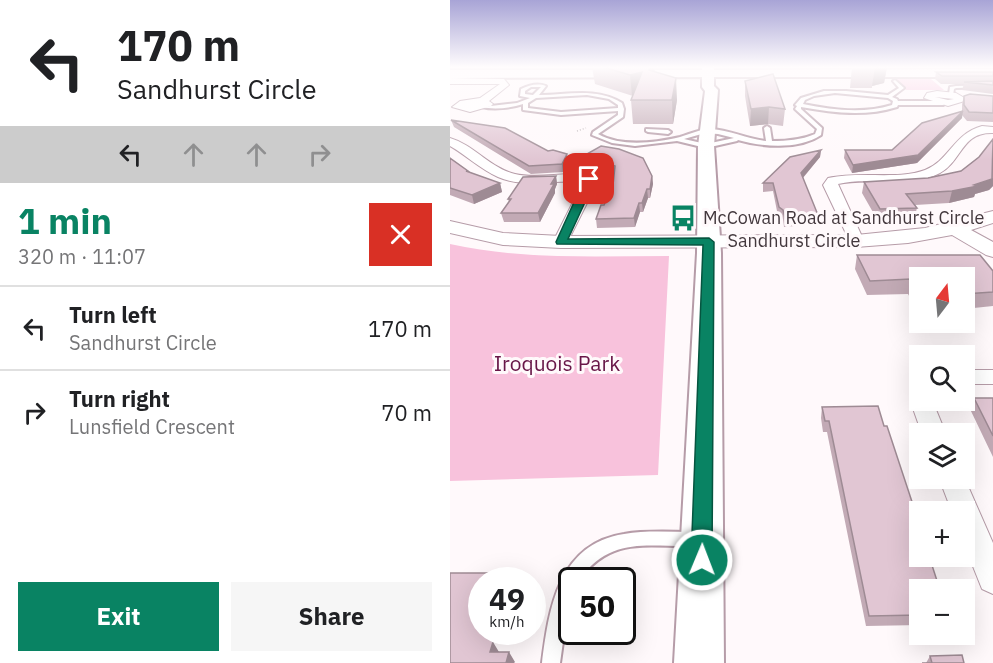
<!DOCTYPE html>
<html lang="en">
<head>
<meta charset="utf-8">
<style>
	body { margin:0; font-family:"IBM Plex Sans",sans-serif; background:#f6f6f6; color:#202124; height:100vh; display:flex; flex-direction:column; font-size:22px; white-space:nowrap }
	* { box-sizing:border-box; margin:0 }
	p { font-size:20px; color:#757577 }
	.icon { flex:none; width:33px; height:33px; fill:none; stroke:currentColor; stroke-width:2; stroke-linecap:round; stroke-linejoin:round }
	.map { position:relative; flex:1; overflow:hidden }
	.sheet { display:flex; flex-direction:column; background:#fff; width:450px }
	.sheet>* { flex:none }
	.banner { background:#fff; color:#202124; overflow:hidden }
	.needle { width:39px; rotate:16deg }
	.buttons { position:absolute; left:459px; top:267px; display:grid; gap:12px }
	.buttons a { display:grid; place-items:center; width:66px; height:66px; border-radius:0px; background:#fff; box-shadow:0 6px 24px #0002; font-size:30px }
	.speed { position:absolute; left:18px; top:567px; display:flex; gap:12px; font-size:30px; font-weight:700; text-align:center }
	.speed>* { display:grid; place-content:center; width:78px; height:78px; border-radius:50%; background:#fff; box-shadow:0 6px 24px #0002; line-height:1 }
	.speed small { font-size:15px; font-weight:400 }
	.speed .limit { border:3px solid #111; border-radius:9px; background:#fff; color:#111 }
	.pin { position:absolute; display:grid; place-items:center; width:51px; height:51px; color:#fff; margin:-26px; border-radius:12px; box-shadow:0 3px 9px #0006 }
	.me { position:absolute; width:66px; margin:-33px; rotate:1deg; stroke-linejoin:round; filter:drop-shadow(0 0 4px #0008) }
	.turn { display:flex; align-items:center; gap:21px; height:126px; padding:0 18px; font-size:27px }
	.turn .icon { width:78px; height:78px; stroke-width:2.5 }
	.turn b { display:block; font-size:42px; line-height:51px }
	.lanes { display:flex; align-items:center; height:57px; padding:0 18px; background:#0003; justify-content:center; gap:30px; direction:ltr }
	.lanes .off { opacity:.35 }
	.round { display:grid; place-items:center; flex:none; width:63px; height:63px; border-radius:0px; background:#f6f6f6 }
	.summary { display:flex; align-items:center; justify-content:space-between; height:102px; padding:0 18px }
	h1 { font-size:36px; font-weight:700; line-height:45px; color:#098363 }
	.button { display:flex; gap:12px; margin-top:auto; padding:12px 18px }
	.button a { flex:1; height:69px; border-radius:0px; background:#098363; color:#fff; font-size:24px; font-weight:700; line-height:69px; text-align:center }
	.button a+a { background:#f6f6f6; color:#202124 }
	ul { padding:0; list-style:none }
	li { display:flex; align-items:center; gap:18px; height:84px; padding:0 18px; border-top:2px solid #e0e0e0 }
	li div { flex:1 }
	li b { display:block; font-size:22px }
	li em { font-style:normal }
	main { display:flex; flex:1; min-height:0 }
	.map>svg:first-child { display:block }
	.green { fill:#f8c2dc }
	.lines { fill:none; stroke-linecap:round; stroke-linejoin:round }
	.service-casing { stroke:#b69ca8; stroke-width:4 }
	.minor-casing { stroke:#b69ca8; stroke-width:2 }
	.tertiary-casing { stroke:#b69ca8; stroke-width:2 }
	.secondary-casing { stroke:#b69ca8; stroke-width:4 }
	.path { stroke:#beb6b9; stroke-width:1.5; stroke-dasharray:1 2; stroke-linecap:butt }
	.service { fill:#fff; fill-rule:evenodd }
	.minor { fill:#fff; fill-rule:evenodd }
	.tertiary { fill:#fff; fill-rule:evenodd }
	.secondary { fill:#fff; fill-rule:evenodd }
	.wall { fill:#c2aab5 }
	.shaded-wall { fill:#9e8b94 }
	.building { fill:#e1c6d3; stroke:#9e8b94; stroke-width:1.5 }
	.route { fill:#098363; stroke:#065540; stroke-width:1.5 }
	.labels { text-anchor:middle; stroke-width:6; stroke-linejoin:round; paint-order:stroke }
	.far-poi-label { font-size:18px; fill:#43383d; stroke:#fff9fb; text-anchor:start }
	.far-street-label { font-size:18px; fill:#43383d; stroke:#fff9fb }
	.park-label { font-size:21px; fill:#681648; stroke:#fff9fb }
</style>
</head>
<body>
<main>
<section class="sheet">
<div class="banner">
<div class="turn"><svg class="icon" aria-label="left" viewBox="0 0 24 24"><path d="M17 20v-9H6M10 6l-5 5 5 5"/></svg><div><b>170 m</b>Sandhurst Circle</div></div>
<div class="lanes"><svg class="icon" aria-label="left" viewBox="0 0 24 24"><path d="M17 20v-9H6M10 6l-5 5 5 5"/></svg><svg class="icon off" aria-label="ahead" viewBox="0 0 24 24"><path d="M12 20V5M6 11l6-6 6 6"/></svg><svg class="icon off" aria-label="ahead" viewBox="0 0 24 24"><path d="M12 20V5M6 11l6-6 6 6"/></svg><svg class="icon off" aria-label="right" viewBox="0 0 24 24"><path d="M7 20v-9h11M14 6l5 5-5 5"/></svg></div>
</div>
<div class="summary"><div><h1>1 min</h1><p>320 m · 11:07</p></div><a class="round" style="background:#d93025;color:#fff"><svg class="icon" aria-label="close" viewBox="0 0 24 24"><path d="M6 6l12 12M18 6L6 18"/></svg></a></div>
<ul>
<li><svg class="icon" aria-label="left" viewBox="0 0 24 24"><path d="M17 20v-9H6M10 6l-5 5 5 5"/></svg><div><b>Turn left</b><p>Sandhurst Circle</p></div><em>170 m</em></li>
<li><svg class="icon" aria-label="right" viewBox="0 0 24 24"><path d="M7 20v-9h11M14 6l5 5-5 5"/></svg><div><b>Turn right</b><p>Lunsfield Crescent</p></div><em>70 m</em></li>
</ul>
<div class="button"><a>Exit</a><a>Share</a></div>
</section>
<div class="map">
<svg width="543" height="663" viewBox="0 0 543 663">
	<rect width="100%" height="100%" fill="#fff9fb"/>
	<path class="green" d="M446 79H481L494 90H456Z
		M0 244C72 260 145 256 219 256L208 475 0 481Z"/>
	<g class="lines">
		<g class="service-casing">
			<path id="service" d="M445 80 454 88 442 97 447 99 448 101H493L496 103 493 105H448L447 107C415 117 384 113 351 107V109L372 128 371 135C349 150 312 147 288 140L287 141 256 148 227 141 185 146 162 143 142 135 143 132 168 115V111L111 115 73 110V104C61 108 44 110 32 107L67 103 80 98 70 96 71 89C79 85 88 83 96 86L89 95C118 95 146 87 172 103L174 109 173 117 148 134C171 147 204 143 230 137 240 134 250 129 261 129 280 130 297 139 316 141L314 128 317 126 320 128 322 141C337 141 351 140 365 134L367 129 345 109 347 106 345 105 351 98 374 91H396L438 95 449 88 443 81ZM81 87H91L83 95 75 94V91ZM385 93 438 98 443 101 442 105C413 114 383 110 353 104L355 100 364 96ZM137 95 159 99 168 105V108L111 112 78 108V103L86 98ZM255 133 268 134 284 138 256 144 234 139Z
				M543 85V87L506 88 504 89 503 95 499 94 500 87 506 86Z
				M196 129 218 130 221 132 218 134 198 132 196 131Z
				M243 532 248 534 251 539 248 544 243 546C195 547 161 536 129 580H122V597L115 627 110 663H92C99 609 108 544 174 534 196 530 220 532 243 532Z"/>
		</g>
		<g class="minor-casing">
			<path id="minor" d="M0 78 54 79 59 85 39 101 43 104 41 106 20 112 2 107 10 101 30 98 50 84H0Z
				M487 91 506 93 518 100 498 106 474 98 477 93ZM485 97 504 99 498 100Z
				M532 126 543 127V133C511 132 513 160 490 173 458 190 421 176 388 184L414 241 406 246 401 244 373 185 378 178C410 171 449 180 475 170 500 160 503 134 532 126Z
				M0 138C24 145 40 168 65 174 90 180 117 170 144 176L146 185 116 245H106L103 242 133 182C104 179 75 189 48 177 30 169 16 155 0 146Z
				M514 370H543V384H514Z
				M470 392V400H482L496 434H472L460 400 463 394Z
				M514 477 543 543V594L532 589 514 544V512H502L489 478Z"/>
		</g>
		<g class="tertiary-casing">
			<path id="tertiary" d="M543 211V223L521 230 543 242V257L536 255 502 235 458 243 406 247 111 248 53 245 0 233V221L53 233 111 236 406 235 475 228Z"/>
		</g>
		<g class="secondary-casing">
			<path id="secondary" d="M252 67H264V70L543 69V77H264V86L268 90 264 146 271 253 274 663H224L247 253 248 146 255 91 252 87V77L0 78V70H252Z"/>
		</g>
		<path class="path" d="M127 131 136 128"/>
		<use href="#service" class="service"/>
		<use href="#minor" class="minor"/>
		<use href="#tertiary" class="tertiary"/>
		<use href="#secondary" class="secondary"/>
	</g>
	<path class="wall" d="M142 67H209L204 68 205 72 227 100 223 124H183L181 100 183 96 145 84Z
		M349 67H485H437L434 83 422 86V88H400L402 67Z
		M486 72H543V94L512 90 514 84H491L485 79Z
		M295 81 335 109 333 126 318 124 300 126 295 96Z
		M514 96H543V122L517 121 512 115V118L467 163 402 173 394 158 395 150H442L512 112V104Z
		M1 120 98 151 117 154 118 162 113 172 81 174 4 127Z
		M543 139V186L539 190 525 194 524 197 499 203 465 205 467 208 464 219 428 221 412 193 414 182 478 178 511 171 529 157Z
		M371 150 370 157 353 178 368 215 367 224 334 227 333 219 328 216 323 191 313 192V183Z
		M135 155 202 176 203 184 200 198H198L193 212H190L185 227 147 228 146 219 154 205 163 185 164 173 136 163Z
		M0 158 19 172 50 183 52 192 24 204 0 195Z
		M106 176 107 184 105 189V193L90 222H54L51 213 59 202 58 199Z
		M407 255 543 271V306L514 309V278H470V311H468L458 294 417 295 405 269Z
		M524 398H543V457L520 409Z
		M372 407 434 426 470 590V625L416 626 377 432H373L371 418Z
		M480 656 514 663H476Z"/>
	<path class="shaded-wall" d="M200 67H204L205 79 199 70Z
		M423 67H437L434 83 422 86 425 67Z
		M192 72 194 93 182 96 180 75Z
		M226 78 227 100 223 124 222 100Z
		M319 107 318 124 300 126 301 109Z
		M513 111 512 118 467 163 402 173 403 165 468 155Z
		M371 150 370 157 350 181 351 173Z
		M117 154 118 162 113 172 112 164Z
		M106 176 107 184 105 189V193L90 222 88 213Z
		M202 176 203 184 200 198V189Z
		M543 178V186L539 190 525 194 524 197 499 203 502 191Z
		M50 183 52 192 24 204 22 195Z
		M197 189 198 198 193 212 192 203Z
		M189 203 190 212 185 227 184 218Z
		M46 573 50 580H44Z
		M43 642 49 652H40Z
		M59 652 65 662 64 663H56Z"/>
	<path class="building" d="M153 67H200L199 70 226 78 222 100H181L192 72 180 75Z
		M486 72H543V76H492Z
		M323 74 335 109 319 107 301 109 295 81Z
		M543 81V85L514 82Z
		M520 94 543 96V113L519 112 514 105V96Z
		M513 111 468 155 403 165 395 150H442L472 123Z
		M1 120 55 128 98 151 103 150 117 154 112 164 79 166Z
		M543 139 542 179 524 185 528 186 502 191 456 194 467 208 430 209 414 182 478 178 511 171 529 157Z
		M151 146 169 149 193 158 202 176 200 189H197L192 203H189L184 218 146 219 151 205H154L163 185 165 166 135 155Z
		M371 150 351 173 368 215 335 218 333 210 329 207 323 183H313L340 157Z
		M0 158 18 171H16L50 183 22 195 0 188Z
		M106 176 101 184H104L88 213H51L61 199H58L73 177Z
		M407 255H530L543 271V292L514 294V278H470V292L461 279 420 281Z
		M524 398H543V436Z
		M428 406 434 426H437L470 526V556H479L490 590H470V615L419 616 379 421H375L372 407Z
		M0 573H46L44 580H32V619L29 626 32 628V632H34L43 642 40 652H59L56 663H0Z
		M512 655 514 663H472H482L480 656Z"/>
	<linearGradient id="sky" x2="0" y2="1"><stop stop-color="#a8a4d6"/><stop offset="0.42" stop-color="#fffcfd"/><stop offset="1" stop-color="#fffcfd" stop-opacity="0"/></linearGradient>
	<rect width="543" height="160" fill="url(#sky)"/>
	<path class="route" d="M135 178H142L143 185 118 239 259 238 264 242 262 560 259 567 252 570 244 567 241 560 253 245 107 244 106 242Z"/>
	<defs>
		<g id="bus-bare" transform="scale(2.07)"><path d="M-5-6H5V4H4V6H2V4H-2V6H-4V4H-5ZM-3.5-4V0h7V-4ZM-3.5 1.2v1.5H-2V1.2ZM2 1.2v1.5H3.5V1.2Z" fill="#098363" stroke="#fff9fb" stroke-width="2.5" paint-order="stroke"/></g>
	</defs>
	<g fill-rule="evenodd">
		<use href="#bus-bare" x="233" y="218"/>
	</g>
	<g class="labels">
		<g class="far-poi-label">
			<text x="253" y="224">McCowan Road at Sandhurst Circle</text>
		</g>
		<g class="far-street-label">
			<text x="344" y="247">Sandhurst Circle</text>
		</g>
		<g class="park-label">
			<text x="107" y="371">Iroquois Park</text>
		</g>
	</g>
</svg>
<div class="buttons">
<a><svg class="needle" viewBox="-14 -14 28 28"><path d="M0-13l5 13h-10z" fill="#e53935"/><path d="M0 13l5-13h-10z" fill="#757577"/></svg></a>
<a><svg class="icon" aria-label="search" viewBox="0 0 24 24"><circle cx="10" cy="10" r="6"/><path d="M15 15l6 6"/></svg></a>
<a><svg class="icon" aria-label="layers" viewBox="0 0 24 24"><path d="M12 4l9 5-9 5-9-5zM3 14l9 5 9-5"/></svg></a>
<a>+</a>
<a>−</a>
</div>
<div class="speed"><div>49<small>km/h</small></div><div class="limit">50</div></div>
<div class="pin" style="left:139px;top:179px;background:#d93025"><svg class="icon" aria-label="arrive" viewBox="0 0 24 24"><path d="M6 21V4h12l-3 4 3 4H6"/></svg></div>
<svg class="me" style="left:252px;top:560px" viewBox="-20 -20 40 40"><circle r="17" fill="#098363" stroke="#fff" stroke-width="3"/><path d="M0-11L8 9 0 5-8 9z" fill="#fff"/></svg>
</div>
</main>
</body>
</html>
